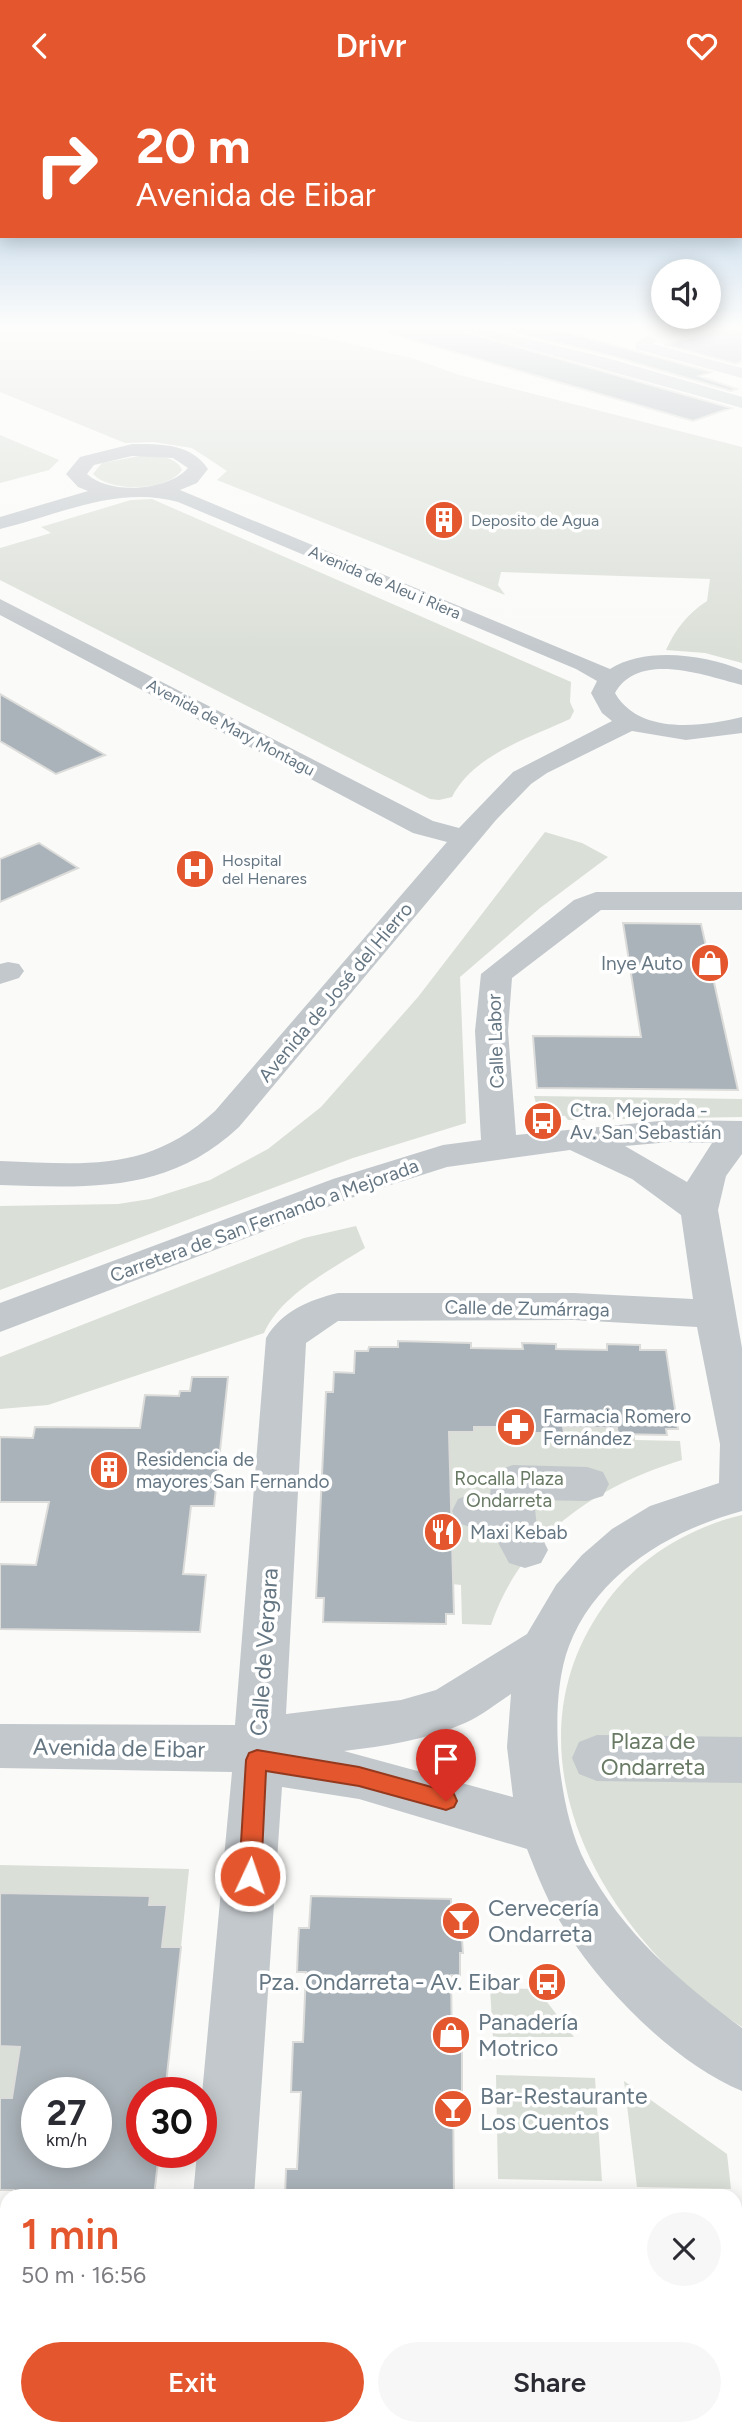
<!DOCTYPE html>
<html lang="en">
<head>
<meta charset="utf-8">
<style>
	body { margin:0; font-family:Figtree,sans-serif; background:#f7f7f7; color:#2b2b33; height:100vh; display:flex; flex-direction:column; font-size:26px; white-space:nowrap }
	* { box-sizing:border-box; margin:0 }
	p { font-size:23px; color:#7c7c81 }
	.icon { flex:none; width:38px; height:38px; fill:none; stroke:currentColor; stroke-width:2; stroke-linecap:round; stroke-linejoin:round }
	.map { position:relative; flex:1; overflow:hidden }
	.panel { position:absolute; left:0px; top:2098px; width:742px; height:247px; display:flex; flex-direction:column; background:#fff; border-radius:21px 21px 0 0; box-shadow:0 4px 18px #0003 }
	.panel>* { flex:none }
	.banner { position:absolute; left:0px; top:0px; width:742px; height:147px; box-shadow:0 4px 18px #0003; background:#e4572e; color:#fff; overflow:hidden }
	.fabs { position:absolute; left:651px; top:168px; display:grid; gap:14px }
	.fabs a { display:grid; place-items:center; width:70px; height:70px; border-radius:50%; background:#fff; box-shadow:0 4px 18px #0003; font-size:35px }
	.speed { position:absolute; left:21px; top:1986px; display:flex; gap:14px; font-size:35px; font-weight:700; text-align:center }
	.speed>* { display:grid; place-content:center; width:91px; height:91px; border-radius:50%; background:#fff; box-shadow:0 4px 18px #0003; line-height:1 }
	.speed small { font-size:18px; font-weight:400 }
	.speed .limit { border:10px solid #d22; background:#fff; color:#111 }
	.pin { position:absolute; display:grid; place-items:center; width:60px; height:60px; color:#fff; margin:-72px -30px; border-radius:50% 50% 50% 0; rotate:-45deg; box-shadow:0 0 7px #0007 }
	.pin .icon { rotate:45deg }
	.me { position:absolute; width:77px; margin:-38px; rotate:3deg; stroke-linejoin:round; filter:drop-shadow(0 0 5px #0008) }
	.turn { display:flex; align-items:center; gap:24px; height:147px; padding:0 21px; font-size:32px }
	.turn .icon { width:91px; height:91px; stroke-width:2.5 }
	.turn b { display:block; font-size:49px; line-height:60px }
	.round { display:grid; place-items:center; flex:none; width:74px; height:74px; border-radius:37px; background:#f7f7f7 }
	.headline { display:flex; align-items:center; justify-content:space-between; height:119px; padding:0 21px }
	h1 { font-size:42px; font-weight:600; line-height:52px; color:#e4572e }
	.cta { display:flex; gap:14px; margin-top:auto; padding:14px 21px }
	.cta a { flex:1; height:80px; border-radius:42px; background:#e4572e; color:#fff; font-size:28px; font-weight:600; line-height:80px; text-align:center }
	.cta a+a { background:#f7f7f7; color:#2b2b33 }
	header { display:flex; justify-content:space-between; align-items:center; height:91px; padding:0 21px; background:#e4572e; color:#fff; font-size:32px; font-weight:600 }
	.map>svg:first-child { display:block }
	.green { fill:#dadfd7 }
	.building { fill:#aab3b9; stroke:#dcdcda; stroke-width:2; fill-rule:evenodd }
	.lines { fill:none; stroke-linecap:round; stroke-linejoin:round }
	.minor { fill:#c3c8cc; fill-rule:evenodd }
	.route { fill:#e4572e; stroke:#94391e; stroke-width:2 }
	.labels { text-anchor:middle; stroke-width:7; stroke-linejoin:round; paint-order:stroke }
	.far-poi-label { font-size:16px; fill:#657683; stroke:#fff; text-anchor:start }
	.far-street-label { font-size:16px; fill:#657683; stroke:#fff }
	.poi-label { font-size:19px; fill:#657683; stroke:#fff; text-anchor:start }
	.street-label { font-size:19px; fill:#657683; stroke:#fff }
	.park-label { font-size:19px; fill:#687a64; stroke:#fff }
	.near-street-label { font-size:23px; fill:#657683; stroke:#fff }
	.near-park-label { font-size:23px; fill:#687a64; stroke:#fff }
	.near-poi-label { font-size:23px; fill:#657683; stroke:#fff; text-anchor:start }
</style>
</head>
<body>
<header><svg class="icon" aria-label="back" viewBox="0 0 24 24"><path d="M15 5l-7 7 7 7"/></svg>Drivr<svg class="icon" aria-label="heart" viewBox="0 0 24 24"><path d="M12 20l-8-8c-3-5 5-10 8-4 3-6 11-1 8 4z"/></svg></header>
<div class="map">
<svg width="742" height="2344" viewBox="0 0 742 2344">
	<rect width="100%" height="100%" fill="#fafaf8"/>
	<path class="green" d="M0 234H273L415 268 459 284 742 356V572L705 562 666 559C675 539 688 522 707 510L710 488 501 481 498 494 505 504 217 389 227 380 192 357 153 351 125 352 0 301Z
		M0 344 59 369 49 379 0 392Z
		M140 365C154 365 176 364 182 379 168 400 110 402 93 383L102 372Z
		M152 408 571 591 570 611 574 620 570 628C529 647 473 664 452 706L439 709 430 708 0 489V457L51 442 41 436 131 409Z
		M545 741 582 752 608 766 540 817 460 886 466 1032 353 1067 0 1199V1115L118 1113 150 1108 210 1089 268 1058 321 1016 418 906Z
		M534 1005 742 1008V1026L568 1029 565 1025 539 1023Z
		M356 1135 365 1157C330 1179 281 1204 264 1242L48 1314 0 1318V1266L304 1147Z
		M474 1336H528L529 1342H563V1337H617L618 1343H635V1349L680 1350 682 1369C596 1395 521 1445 491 1534L462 1533 461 1494 452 1493 449 1341H474Z
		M742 1424V1936C607 1851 498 1665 603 1516 635 1469 687 1437 742 1424Z
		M0 1774 189 1778 181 1856H162L166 1814H149L150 1805 0 1802Z
		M490 1897 537 1898 574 1946H493Z
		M0 1955 20 1956 12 2007H2L0 2015Z
		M496 1984 595 1987 602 2090 498 2088Z
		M624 1990 727 2063 731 2098 637 2096Z
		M0 2315H7V2338H129V2344H0Z
		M285 2338H593L594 2342 648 2343V2338H731L732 2344H285Z"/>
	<path class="building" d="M389 234H441L731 317 693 330 388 242Z
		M485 234H540L711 281 699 285 737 298 731 300 612 265Z
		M728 236 742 239V270L736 273 666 254Z
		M0 603 105 664 56 683 0 650Z
		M39 752 78 777 0 811V768Z
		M623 832 701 833 738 999 537 997 533 945 641 946Z
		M398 1250 471 1252V1257L523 1258 522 1252 556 1253V1258L607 1259V1253L640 1254V1259H666L678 1338H666L667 1344 618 1343 617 1337 563 1336 564 1342H528V1336H474V1341H449L454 1523H446V1533L323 1531 324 1507H316L326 1301H333L334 1281 354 1282 355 1260H368L369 1256H398Z
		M192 1286H228L214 1415H191L183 1483 206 1484 200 1541 0 1538V1473L36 1474 49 1411H0V1346L33 1347 35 1336 140 1337 145 1304 179 1305 180 1300H190Z
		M0 1802 150 1805 149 1814H167L162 1856H181L165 2002H142V2062H159L154 2105H13L14 2099H0V2007H12L20 1956 0 1955ZM37 2002H96V2062H37Z
		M311 1805 451 1808V1821H460L463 1862H460V1885L451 1884 452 1955H462V2004H453L454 2105H285L286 2078H297L301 2001H291L293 1951H303L306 1881H297L298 1856 299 1837H309Z"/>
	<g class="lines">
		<path class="minor" d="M443 234H472L611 268 742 306V317Z
			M648 244 656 249 653 253 742 277V287L636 258V252Z
			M132 353C160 353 191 352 208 378L197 392 180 399 610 578C646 555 705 564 742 579V594C706 585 639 559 615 602 639 644 702 636 742 626V642L686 649 632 640 547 682 531 693 496 729 239 1036C169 1102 90 1097 0 1094V1070C85 1073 148 1082 215 1020L447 751 413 742 0 524V508L433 730 459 737 513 681 612 630 602 622 591 602 597 590 576 578 178 411C117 394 59 424 0 438V426L88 400 78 396 66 383 80 366ZM132 365 173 367 188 377C168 400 109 404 87 383L94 374Z
			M596 801H742V819H601L512 887 508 940 516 1044 670 1029 742 1030V1063L726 1085 718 1119 742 1257V1420C671 1439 597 1482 569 1555 556 1589 556 1636 559 1671 563 1705 570 1742 586 1773 622 1841 681 1892 742 1937V2000C675 1972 605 1901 566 1840 549 1814 538 1786 527 1758L359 1708 282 1696 254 2105H193L197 2062H201V2014L232 1681 0 1677V1633L235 1634 266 1247C282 1220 309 1209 338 1202H574L693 1208 681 1124 632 1088 570 1059 447 1076 359 1104 0 1241V1212L333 1088 443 1054 481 1049 475 940 481 883 574 809ZM670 1051 712 1052 687 1091 625 1055ZM574 1229 697 1236 720 1353 719 1392 650 1415 612 1438 582 1464 556 1494 527 1543 436 1599 401 1609 286 1623 306 1252 338 1230ZM511 1603 507 1656 513 1706 344 1660C385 1655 426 1649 465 1632 481 1625 497 1612 511 1603Z
			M8 871 19 873 24 880 19 887 0 893V873Z
			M513 1374 587 1376 603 1381 609 1393 603 1405 587 1410 534 1409 537 1436 548 1459 541 1472 525 1477 509 1472 494 1444 458 1432 452 1420 458 1408 474 1402 490 1408 491 1391 498 1379Z
			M597 1644 742 1646V1692L597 1690 579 1683 572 1667 579 1651Z
			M171 2338H237L236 2344H170Z"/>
	</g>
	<linearGradient id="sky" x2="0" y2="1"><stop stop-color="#96bcdc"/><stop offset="0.42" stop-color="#fdfdfc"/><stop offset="1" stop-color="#fdfdfc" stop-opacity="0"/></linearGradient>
	<rect width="742" height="563" fill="url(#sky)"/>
	<path class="route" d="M257 1659 359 1676 446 1700 454 1703 457 1710 454 1716 446 1719 359 1695 266 1680 261 1785 258 1792 250 1795 242 1792 239 1785 246 1669 249 1662Z"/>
	<defs>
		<g id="building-disc" transform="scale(2.0125)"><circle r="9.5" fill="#e4572e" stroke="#fff"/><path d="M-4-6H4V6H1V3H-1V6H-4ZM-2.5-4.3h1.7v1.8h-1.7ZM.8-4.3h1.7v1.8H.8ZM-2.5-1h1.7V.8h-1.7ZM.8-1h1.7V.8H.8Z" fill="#fff"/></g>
		<g id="hospital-disc" transform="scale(2.0125)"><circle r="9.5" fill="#e4572e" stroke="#fff"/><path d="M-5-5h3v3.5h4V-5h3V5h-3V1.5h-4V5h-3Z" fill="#fff"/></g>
		<g id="shop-disc" transform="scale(2.0125)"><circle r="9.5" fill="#e4572e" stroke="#fff"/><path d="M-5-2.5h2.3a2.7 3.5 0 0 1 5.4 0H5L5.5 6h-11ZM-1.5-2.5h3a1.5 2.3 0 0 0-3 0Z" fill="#fff"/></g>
		<g id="bus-disc" transform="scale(2.0125)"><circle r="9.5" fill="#e4572e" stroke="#fff"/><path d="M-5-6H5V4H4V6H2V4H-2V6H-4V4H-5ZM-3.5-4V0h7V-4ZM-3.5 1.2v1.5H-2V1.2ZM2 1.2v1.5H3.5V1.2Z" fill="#fff"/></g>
		<g id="pharmacy-disc" transform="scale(2.0125)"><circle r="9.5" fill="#e4572e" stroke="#fff"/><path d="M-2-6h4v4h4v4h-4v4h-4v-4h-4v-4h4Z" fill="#fff"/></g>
		<g id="restaurant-disc" transform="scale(2.0125)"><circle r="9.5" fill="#e4572e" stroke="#fff"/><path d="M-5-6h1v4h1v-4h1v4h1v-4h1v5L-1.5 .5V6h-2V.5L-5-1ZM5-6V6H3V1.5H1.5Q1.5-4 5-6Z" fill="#fff"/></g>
		<g id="bar-disc" transform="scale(2.0125)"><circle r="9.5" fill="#e4572e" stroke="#fff"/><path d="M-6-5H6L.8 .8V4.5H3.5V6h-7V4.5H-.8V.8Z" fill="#fff"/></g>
	</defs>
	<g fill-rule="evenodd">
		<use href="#building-disc" x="444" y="429"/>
		<use href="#hospital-disc" x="195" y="778"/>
		<use href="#shop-disc" x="710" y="872"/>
		<use href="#bus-disc" x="543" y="1030"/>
		<use href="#pharmacy-disc" x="516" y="1336"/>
		<use href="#building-disc" x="109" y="1379"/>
		<use href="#restaurant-disc" x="443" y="1441"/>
		<use href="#bar-disc" x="461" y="1830"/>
		<use href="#bus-disc" x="547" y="1891"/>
		<use href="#shop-disc" x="451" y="1944"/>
		<use href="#bar-disc" x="453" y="2018"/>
	</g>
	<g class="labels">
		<g class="far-poi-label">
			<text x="471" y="435">Deposito de Agua</text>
			<text x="222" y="775">Hospital<tspan x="222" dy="18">del Henares</tspan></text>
		</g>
		<g class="far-street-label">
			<text transform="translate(385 491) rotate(23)" y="6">Avenida de Aleu i Riera</text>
			<text transform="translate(231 636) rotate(28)" y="6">Avenida de Mary Montagu</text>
		</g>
		<g class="poi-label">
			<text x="683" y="879" text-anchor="end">Inye Auto</text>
			<text x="570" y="1026">Ctra. Mejorada -<tspan x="570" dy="22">Av. San Sebastián</tspan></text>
			<text x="543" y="1332">Farmacia Romero<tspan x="543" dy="22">Fernández</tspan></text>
			<text x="136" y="1375">Residencia de<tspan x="136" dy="22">mayores San Fernando</tspan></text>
			<text x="470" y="1448">Maxi Kebab</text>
		</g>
		<g class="street-label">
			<text transform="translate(335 901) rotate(-50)" y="7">Avenida de José del Hierro</text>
			<text transform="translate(495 950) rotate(-92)" y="7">Calle Labor</text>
			<text transform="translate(264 1129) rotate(-20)" y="7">Carretera de San Fernando a Mejorada</text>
			<text transform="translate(527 1217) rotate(1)" y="7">Calle de Zumárraga</text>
		</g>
		<g class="park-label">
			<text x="509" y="1394">Rocalla Plaza<tspan x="509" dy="22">Ondarreta</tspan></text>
		</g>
		<g class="near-street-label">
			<text transform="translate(264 1561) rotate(-86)" y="8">Calle de Vergara</text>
			<text transform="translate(119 1657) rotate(1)" y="8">Avenida de Eibar</text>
		</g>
		<g class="near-park-label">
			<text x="653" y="1658">Plaza de<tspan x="653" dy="26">Ondarreta</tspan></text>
		</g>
		<g class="near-poi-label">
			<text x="488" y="1825">Cervecería<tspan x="488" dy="26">Ondarreta</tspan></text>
			<text x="520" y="1899" text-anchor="end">Pza. Ondarreta - Av. Eibar</text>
			<text x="478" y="1939">Panadería<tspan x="478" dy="26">Motrico</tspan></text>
			<text x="480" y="2013">Bar-Restaurante<tspan x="480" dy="26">Los Cuentos</tspan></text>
		</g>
	</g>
</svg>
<div class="fabs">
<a><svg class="icon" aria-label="sound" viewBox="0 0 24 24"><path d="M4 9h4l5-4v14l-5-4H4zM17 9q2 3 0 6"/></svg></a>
</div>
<div class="speed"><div>27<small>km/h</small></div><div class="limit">30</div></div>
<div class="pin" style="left:446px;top:1710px;background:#d93025"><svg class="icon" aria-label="arrive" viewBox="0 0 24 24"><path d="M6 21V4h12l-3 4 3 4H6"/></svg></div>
<svg class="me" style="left:250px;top:1785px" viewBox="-20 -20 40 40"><circle r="17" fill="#e4572e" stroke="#fff" stroke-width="3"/><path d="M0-11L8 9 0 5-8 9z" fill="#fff"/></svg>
<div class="banner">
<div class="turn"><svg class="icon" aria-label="right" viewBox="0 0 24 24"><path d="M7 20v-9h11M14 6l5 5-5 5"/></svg><div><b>20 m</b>Avenida de Eibar</div></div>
</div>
<section class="panel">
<div class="headline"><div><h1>1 min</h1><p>50 m · 16:56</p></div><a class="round"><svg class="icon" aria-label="close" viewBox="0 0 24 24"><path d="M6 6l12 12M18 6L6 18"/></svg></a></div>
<div class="cta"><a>Exit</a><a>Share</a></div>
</section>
</div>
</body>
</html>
